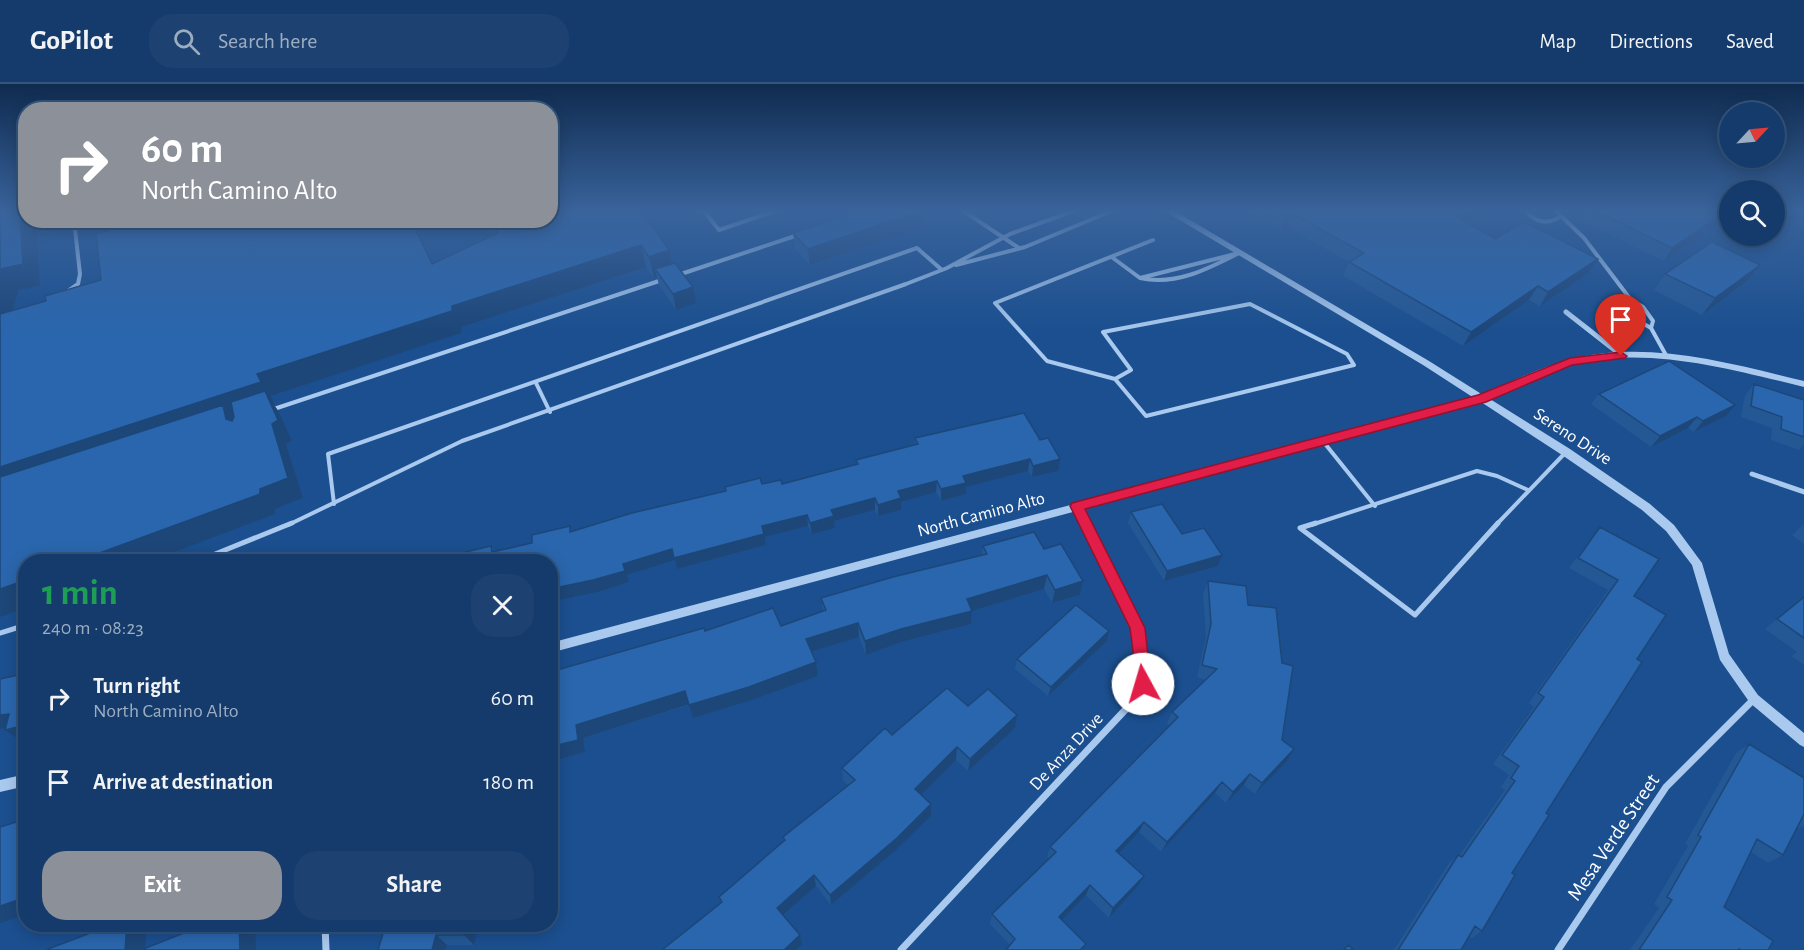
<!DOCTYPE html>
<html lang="en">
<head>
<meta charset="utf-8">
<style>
	body { margin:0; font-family:"Alegreya Sans",sans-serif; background:#1d4271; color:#f1f3f6; height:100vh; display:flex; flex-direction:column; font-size:22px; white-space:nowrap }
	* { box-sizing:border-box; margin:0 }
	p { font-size:20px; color:#9dadc1 }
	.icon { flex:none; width:33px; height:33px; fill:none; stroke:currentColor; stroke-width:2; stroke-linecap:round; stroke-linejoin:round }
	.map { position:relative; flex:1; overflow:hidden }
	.panel { position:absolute; left:18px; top:470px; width:540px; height:378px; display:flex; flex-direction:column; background:#143b6b; border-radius:24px; box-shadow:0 3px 15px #0003,0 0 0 2px #33557e }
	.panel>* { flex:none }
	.guide { position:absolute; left:18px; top:18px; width:540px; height:126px; border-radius:24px; box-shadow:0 3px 15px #0003,0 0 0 2px #33557e; background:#8c9099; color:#fff; overflow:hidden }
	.needle { width:39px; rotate:64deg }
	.controls { position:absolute; left:1719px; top:18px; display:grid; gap:12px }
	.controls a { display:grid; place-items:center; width:66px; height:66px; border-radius:50%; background:#143b6b; box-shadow:0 3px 15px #0003,0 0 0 2px #33557e; font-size:30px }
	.pin { position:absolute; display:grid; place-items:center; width:51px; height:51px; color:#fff; margin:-62px -26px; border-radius:50% 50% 50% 0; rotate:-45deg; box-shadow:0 0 6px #0007 }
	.pin .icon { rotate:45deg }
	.me { position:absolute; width:66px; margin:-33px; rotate:354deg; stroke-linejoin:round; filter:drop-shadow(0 0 4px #0008) }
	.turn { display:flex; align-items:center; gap:21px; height:126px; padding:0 24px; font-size:27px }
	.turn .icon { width:78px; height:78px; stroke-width:2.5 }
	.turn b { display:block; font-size:42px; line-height:51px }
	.round { display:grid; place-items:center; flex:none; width:63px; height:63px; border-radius:24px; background:#1d4271 }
	.headline { display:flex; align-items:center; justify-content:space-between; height:102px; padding:0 24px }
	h1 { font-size:36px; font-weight:700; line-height:45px; color:#1e9e55 }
	.primary-button { display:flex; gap:12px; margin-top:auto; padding:12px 24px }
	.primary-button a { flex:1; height:69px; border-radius:24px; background:#8c9099; color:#fff; font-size:24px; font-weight:700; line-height:69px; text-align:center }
	.primary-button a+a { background:#1d4271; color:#f1f3f6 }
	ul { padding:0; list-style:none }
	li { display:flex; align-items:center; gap:18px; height:84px; padding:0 24px }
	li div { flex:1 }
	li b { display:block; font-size:22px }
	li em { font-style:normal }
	header { display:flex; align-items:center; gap:36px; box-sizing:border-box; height:84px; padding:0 30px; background:#143b6b; border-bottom:2px solid #33557e }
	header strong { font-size:28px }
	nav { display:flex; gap:33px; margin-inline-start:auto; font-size:21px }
	.search { width:420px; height:54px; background:#1d4271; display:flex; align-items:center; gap:15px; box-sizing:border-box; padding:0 21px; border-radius:24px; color:#9dadc1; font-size:22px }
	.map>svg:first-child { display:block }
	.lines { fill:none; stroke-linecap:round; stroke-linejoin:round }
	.service-far1 { stroke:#a9c9ee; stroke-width:4 }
	.service { stroke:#a9c9ee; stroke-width:5 }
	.minor-far1 { stroke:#a9c9ee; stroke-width:5 }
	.minor { stroke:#a9c9ee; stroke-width:7 }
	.tertiary { fill:#a9c9ee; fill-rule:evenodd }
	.wall { fill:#245895 }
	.shaded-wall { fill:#1d4779 }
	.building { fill:#2a66ad; stroke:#1d4779; stroke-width:1.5 }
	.route { fill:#e11d48; stroke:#92132f; stroke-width:1.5 }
	.labels { text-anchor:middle; stroke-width:6; stroke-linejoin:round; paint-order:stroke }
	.street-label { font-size:18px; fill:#fff; stroke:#1b4f8f }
	.near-street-label { font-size:21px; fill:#fff; stroke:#1b4f8f }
</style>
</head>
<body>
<header>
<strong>GoPilot</strong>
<div class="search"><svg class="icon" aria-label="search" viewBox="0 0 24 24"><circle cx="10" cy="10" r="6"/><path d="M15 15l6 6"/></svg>Search here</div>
<nav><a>Map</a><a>Directions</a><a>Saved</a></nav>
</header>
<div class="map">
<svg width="1804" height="866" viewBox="0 0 1804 866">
	<rect width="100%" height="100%" fill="#1b4f8f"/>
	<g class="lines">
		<path class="service-far1" d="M703 126 719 146 778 126
			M962 126 1019 164
			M1526 126C1534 139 1549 141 1561 132
			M1555 126 1584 154 1631 216 1643 223 1653 237 1651 244
			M1239 169C1208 185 1175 202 1140 194Z
			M1113 174 1140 194
			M956 181 1025 163 1114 126
			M678 191 798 151
			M68 207 78 200 80 190 74 136
			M1631 216 1626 221 1637 236 1651 244 1667 273
			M1250 220 1347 270 1354 281 1146 332 1115 295 1131 286 1103 248Z
			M1115 295 1047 277 995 219 1153 156
			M536 299 550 328
			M271 326 662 196
			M1322 356 1375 422
			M334 420 328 370 917 164 942 186
			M288 441 462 357 906 200 947 184 1010 150 1076 126
			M1311 441 1477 387 1497 392 1528 406
			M1496 441 1566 368"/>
		<path class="service" d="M1316 439 1300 444 1415 531 1498 439
			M198 477 292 439
			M0 549 26 541"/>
		<path class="minor-far1" d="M1566 228 1621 271
			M1752 390 1804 408
			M1077 422 1086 441"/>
		<path class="minor" d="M325 840 326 866
			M901 866 1126 625 1143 600 1138 544 1086 439
			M1558 866 1666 703 1754 615"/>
		<path class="tertiary" d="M1163 126H1173L1429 277 1483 311C1511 298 1538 284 1568 276 1645 255 1729 279 1804 297V303C1730 285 1646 261 1570 281 1542 289 1516 303 1490 315L1570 365 1650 420 1674 441 1702 479 1729 570 1758 611 1804 649V663L1800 661 1750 619 1720 576 1692 481 1666 447 1642 426 1562 371 1481 318 550 569V559L1474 314 1423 281Z
			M26 690V702L0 708V696Z"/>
	</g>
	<path class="wall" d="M0 126 26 136H36L40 202 19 206 13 226 432 180 495 151 487 136H550L641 126 696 219 676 226 659 201 657 193 654 194 646 183 462 243 461 249 271 312 275 320 274 321 279 328 292 357 286 360 303 414 275 425V430L151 477H26V524L0 533Z
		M1245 126H1483L1465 137 1495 155 1598 175 1589 189 1540 222 1529 216 1463 262 1343 192 1349 178 1287 143 1281 146Z
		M1586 126H1730V131L1664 177 1580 136Z
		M924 142 810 181 795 165 793 149Z
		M1665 190 1747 197 1702 231 1654 206Z
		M1754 300 1804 316V360L1799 366 1771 356 1772 344 1741 333 1745 311Z
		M1599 310 1726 332 1694 348 1688 344 1651 363 1591 320Z
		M1024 329 1058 387 1032 393 1028 387 985 397 966 403V410L941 417 936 408 901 418V426L878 432 875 426 834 437 835 444 812 450 808 442 765 453 766 461 677 485 675 476 627 491 629 498 598 508 550 518V477H453L491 462 495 468 532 459 572 447 762 400H782L856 380V376L915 360V354Z
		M1131 428 1182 450 1222 471 1218 482 1164 497 1128 439Z
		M1804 440V460L1792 451Z
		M1600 443 1634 512 1637 575 1512 789 1482 847 1472 854 1469 852 1461 866H1394L1449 779 1458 771 1459 772 1505 706 1501 703 1509 691 1493 680 1534 623 1529 619 1608 506 1569 484Z
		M983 462 1044 465 1083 497 1080 511 1052 519 1044 505 972 527 971 540 901 558 866 571 859 553 812 568 816 578 818 592 752 616 693 634 689 621 583 654 585 668 550 678 705 547 781 542 823 527 821 514 982 471Z
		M1208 497 1248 521 1282 656 1294 665 1287 677 1255 710 1244 701 1226 719 1215 709 1161 768 1139 748 1119 769 1138 802 1109 834 1086 811 1062 835 1010 861 990 840 992 830 1049 775 1047 773 1050 763 1169 641 1167 640 1172 628 1206 596 1197 593 1206 553 1203 510Z
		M1804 513V581L1791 572 1797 568 1765 545Z
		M1109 547 1107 557 1048 612 1015 585 1017 575Z
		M968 622 1017 631 1015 644 968 687 956 676 921 711 931 732 897 765 831 821 816 802 783 832 800 851 802 860 721 819 719 813 784 757 783 753 848 701 843 696 842 684 892 651Z
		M1749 660 1804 694V742L1799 744 1797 743 1783 771 1768 779 1751 768 1724 823 1768 866H1630L1659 824 1654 820 1688 762 1685 760 1736 669Z
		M386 840H479L474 861H447Z"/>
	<path class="shaded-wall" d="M20 126H26V136H36L40 202 19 206 13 226 0 250V187Z
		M924 126V142L810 181 808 165Z
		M1466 126H1483L1449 146 1456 132Z
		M1727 126H1730V131L1664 177 1672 164Z
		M1291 129 1287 143 1281 146 1286 132Z
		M641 161 646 183 462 243 461 249 271 312 275 320 274 321 279 328 292 357 286 360 303 414 275 425V430L151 477H78L260 405 272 340 271 321 233 334 238 341 0 404V383L257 290 452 222Z
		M669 166 674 188 655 185 657 193 654 194 649 173Z
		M1598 175 1589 189 1540 222 1548 208Z
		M1760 181 1747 197 1702 231 1715 214Z
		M1538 202 1529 216 1463 262 1471 248Z
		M693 203 696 219 676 226 673 210Z
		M1735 321 1726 332 1694 348 1703 337Z
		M1697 333 1688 344 1651 363 1660 352Z
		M1030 375 1028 387 966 403V410L941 417V405L963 392Z
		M1060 375 1058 387 1032 393 1033 382Z
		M937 397 936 408 901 418V426L878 432V421L898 407Z
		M875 414V426L834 437 835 444 812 450 810 439 831 426Z
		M807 431 808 442 765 453 766 461 677 485 675 476 627 491 629 498 598 508 550 518V505L623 480 672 465Z
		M1222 471 1218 482 1164 497 1167 487Z
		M1047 491 1044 505 972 527 971 540 901 558 866 571 865 557 967 515Z
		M26 496V524L0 533V505Z
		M1083 497 1080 511 1052 519 1055 506Z
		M858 539 859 553 808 569 806 555Z
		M1109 547 1107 557 1048 612 1051 603Z
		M816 578 818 592 752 616 693 634 689 621Z
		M685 607 690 620 583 654 585 668 550 678V663L576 641Z
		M9 630 23 640 0 645V631Z
		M1017 631 1015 644 968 687 970 675Z
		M26 641V655L20 656 5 646Z
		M957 663 956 676 915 717V705Z
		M1294 665 1287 677 1255 710 1262 699Z
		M1250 690 1244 701 1226 719 1233 708Z
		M1222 698 1215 709 1161 768 1167 758Z
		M931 720V732L897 765 831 821 830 811Z
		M1144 738 1139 748 1112 777 1116 767Z
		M814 791 816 802 780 834 777 824Z
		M1144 792 1138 802 1109 834 1113 824Z
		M1090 801 1086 811 1056 842 1059 833Z
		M26 805V830L0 839V822L22 806Z
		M127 840H147L145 866H125Z
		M239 840H255L256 866H240Z
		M467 840H479L474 861 464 851Z
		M436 851 447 861 445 866H432Z
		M800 851 802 860 796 866H784Z"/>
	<path class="building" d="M0 126H20L23 180 1 185 0 187Z
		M550 126H641L669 166 649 173 641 161 452 222V227L257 290 261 298 0 383V230L46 217 45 212 101 196 96 150 145 136H411L432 180 498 149 491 136H550Z
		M860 126H924L808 165 793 149Z
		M1276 126H1466L1456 132 1495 155 1524 138 1598 175 1548 208 1538 202 1471 248 1349 178 1364 169 1291 129 1286 132Z
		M1594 126H1727L1672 164Z
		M1712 158 1760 181 1715 214 1665 190Z
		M675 179 693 203 673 210 655 185Z
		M1669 277 1735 321 1703 337 1697 333 1660 352 1599 310Z
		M1754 300 1804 316V353L1781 345 1782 333 1751 322Z
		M265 307 278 336 272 340 288 394 260 405V410L78 477H26V496L0 505V393L223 321 226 335 232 337 234 333 231 318Z
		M1024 329 1040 356 1048 354 1060 375 1033 382 1030 375 986 386 963 392 966 399 941 405 937 397 898 407 901 414 878 421 875 414 831 426 834 432 810 439 807 431 762 442 764 450 674 474 672 465 623 480 625 487 593 496 550 505V477H453V471L491 462 492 468 532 459V451L570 442V448L632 429 726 407 725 403 760 394 762 400 781 396 782 400 858 380 856 376 918 360 915 354Z
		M1162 420 1182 450 1204 444 1222 471 1167 487 1131 428Z
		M1600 443 1659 475 1634 512 1666 531 1637 575 1642 578 1546 729 1549 731 1512 789 1515 791 1482 847 1475 842 1461 866H1398L1458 771 1462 773 1515 697 1511 694 1519 682 1502 671 1544 613 1538 609 1618 496 1578 474Z
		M1034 448 1044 465 1061 460 1083 497 1055 506 1047 491 967 515 972 527 901 545 865 557 858 539 806 555 816 578 749 603 689 621 685 607 576 641 578 656 550 663V588L704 544 705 547 773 524 781 542 826 526 821 514 893 493 987 470 983 462Z
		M1208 497 1246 502 1248 521 1276 524 1282 579 1293 582 1282 656 1294 665 1262 699 1250 690 1233 708 1222 698 1167 758 1144 738 1116 767 1144 792 1113 824 1090 801 1059 833 1086 860 1080 866H1006L1015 855 992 830 1056 768 1050 763 1178 633 1172 628 1217 585 1202 581 1211 540Z
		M1804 513V554L1777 535Z
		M1076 521 1109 547 1051 603 1017 575Z
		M26 581V641L5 646 9 630 0 631V595L18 591 20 582Z
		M947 604 968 622 988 605 1017 631 970 675 957 663 915 705 931 720 897 754 830 811 814 791 777 824 800 851 784 866H662L722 818 719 813 785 756 783 753 855 696 842 684 885 644 892 651Z
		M1749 660 1804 694V730L1783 771 1757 755 1724 823 1773 857 1768 866H1741L1739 865 1738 866H1639L1672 816 1667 813 1701 753 1698 751Z
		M26 735V805L22 806 21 815 0 822V743Z
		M97 840H127L125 866H47L48 865 96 847Z
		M189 840H239L240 866H141L189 847Z
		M386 840H467L464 851H436L432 866H378Z
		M1348 861 1354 866H1344Z"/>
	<linearGradient id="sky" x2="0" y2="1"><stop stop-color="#0f2b4f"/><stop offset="0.51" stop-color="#39639b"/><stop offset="1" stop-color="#39639b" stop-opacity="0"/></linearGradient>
	<rect width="1804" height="248" fill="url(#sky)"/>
	<path class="route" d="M1621 268 1627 272 1625 274 1572 281 1486 318 1085 425 1145 544 1151 600 1149 605H1138L1130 544 1070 422 1072 419 1478 311 1570 274Z"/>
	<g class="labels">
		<g class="street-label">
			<text transform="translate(1573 352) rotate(33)" y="6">Sereno Drive</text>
			<text transform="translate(981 430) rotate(-15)" y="6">North Camino Alto</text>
			<text transform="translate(1066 667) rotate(-47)" y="6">De Anza Drive</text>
		</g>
		<g class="near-street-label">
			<text transform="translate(1613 753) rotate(-56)" y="7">Mesa Verde Street</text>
		</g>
	</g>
</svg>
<div class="controls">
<a><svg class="needle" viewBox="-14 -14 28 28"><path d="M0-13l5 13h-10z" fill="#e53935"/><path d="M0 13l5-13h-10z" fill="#9dadc1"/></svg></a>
<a><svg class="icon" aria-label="search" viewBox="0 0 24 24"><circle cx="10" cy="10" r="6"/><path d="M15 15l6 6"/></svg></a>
</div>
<div class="pin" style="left:1621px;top:272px;background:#d93025"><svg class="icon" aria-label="arrive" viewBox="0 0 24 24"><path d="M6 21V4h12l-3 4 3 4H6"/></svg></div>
<svg class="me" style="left:1143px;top:600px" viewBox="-20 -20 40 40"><circle r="19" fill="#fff"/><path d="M0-13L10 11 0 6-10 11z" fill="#e11d48"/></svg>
<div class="guide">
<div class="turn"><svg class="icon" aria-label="right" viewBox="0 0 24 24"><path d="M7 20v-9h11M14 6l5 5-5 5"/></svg><div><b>60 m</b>North Camino Alto</div></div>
</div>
<section class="panel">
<div class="headline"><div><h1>1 min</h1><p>240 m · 08:23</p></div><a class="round"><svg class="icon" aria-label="close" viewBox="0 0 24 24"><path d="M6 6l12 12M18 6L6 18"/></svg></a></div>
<ul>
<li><svg class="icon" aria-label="right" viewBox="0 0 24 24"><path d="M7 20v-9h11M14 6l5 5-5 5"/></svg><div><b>Turn right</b><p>North Camino Alto</p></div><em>60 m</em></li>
<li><svg class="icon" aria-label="arrive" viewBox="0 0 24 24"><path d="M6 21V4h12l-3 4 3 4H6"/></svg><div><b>Arrive at destination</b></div><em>180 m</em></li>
</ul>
<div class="primary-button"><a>Exit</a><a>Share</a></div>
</section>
</div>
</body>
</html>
